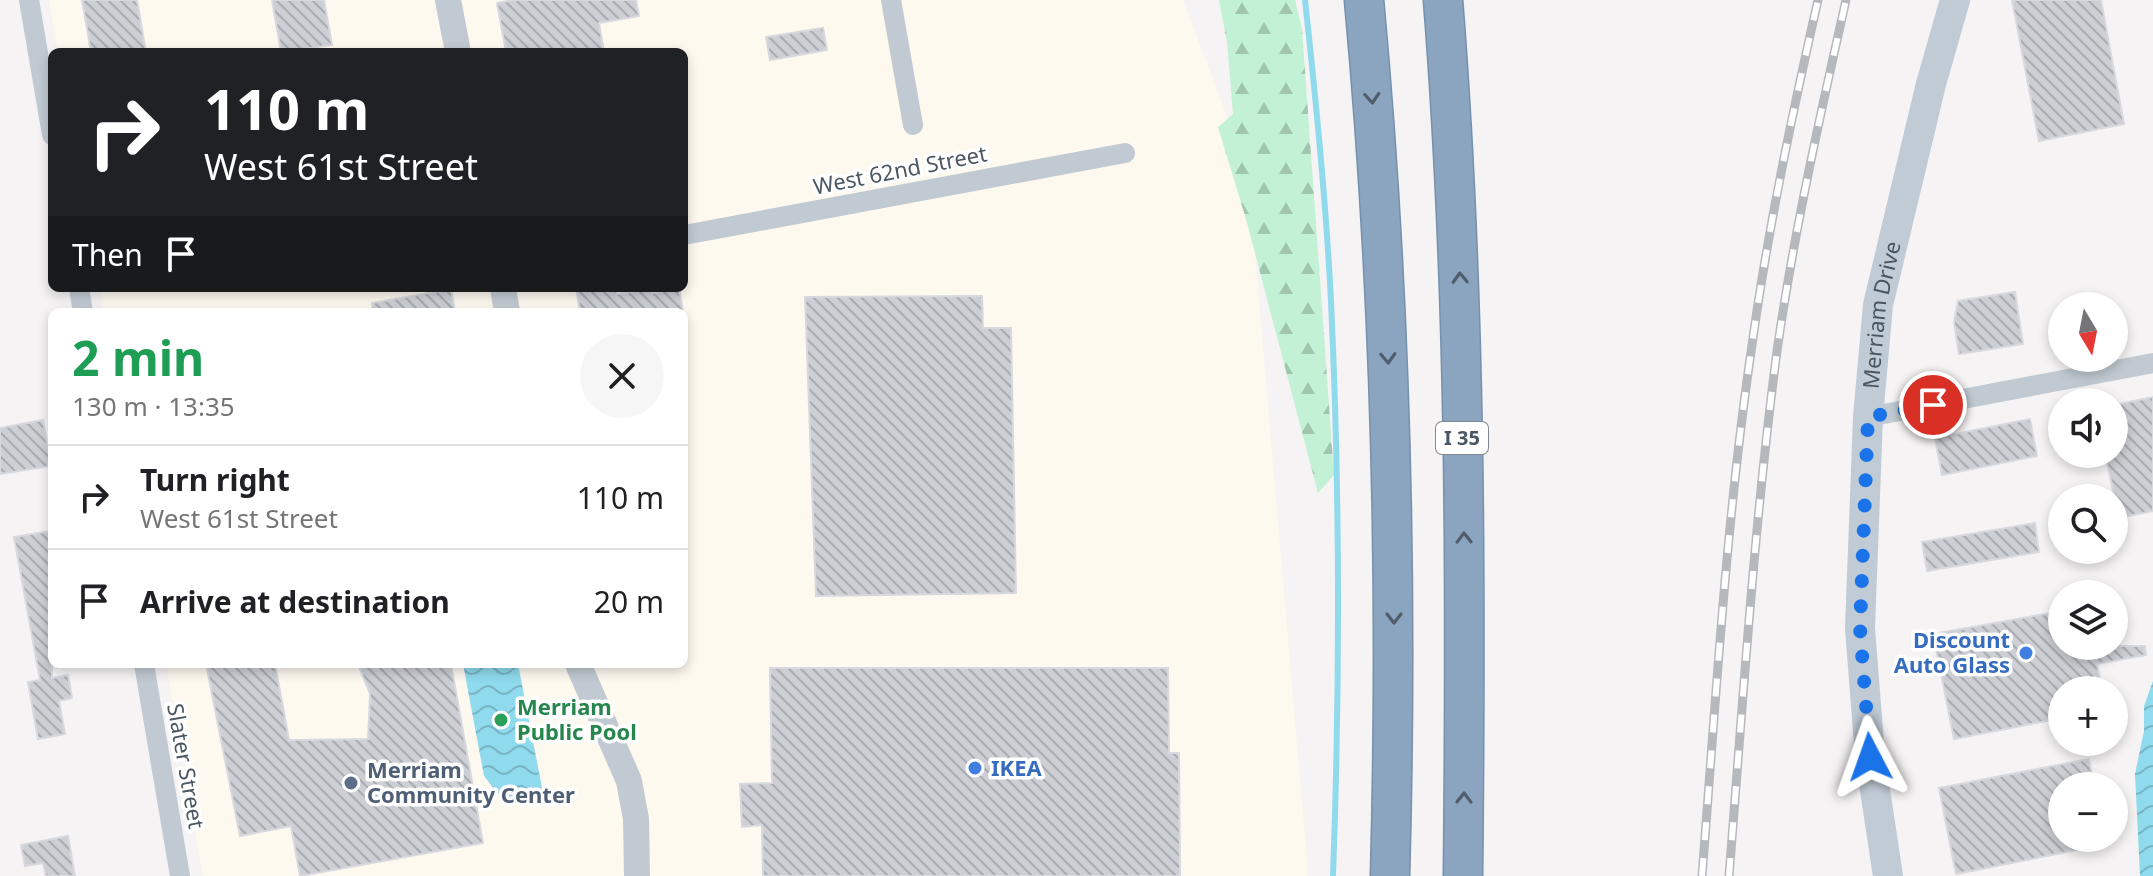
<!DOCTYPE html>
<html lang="en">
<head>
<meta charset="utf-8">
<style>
	body { margin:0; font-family:"Noto Sans",sans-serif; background:#f6f6f6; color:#202124; height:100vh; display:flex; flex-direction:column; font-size:30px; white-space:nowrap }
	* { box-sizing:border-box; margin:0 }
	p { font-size:26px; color:#757577 }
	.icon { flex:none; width:44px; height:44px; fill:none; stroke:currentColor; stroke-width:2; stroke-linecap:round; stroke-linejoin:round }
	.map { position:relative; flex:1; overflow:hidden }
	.side { position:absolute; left:48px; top:308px; width:640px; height:360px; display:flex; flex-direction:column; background:#fff; border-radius:12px; box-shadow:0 4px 12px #0003 }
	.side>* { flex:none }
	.top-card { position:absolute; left:48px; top:48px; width:640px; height:244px; border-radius:12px; box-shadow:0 4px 12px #0003; background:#202124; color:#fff; overflow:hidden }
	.needle { width:52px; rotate:170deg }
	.buttons { position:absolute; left:2048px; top:292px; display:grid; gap:16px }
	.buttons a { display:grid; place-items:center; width:80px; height:80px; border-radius:50%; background:#fff; box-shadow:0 4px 12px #0003; font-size:40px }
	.pin { position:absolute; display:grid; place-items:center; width:68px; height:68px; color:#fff; margin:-34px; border:4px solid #fff; border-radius:50%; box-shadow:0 2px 8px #0007 }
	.me { position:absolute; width:88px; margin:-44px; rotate:356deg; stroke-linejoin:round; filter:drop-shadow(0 0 6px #0008) }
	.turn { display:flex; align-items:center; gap:28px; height:168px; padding:0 24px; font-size:36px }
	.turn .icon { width:104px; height:104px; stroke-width:2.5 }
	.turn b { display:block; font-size:56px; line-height:68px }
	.then { display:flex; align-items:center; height:76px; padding:0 24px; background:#0003; gap:16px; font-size:30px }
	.round { display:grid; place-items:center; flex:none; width:84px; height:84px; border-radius:42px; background:#f6f6f6 }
	.summary { display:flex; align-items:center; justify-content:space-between; height:136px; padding:0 24px }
	h1 { font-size:48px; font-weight:700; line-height:60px; color:#1e9e55 }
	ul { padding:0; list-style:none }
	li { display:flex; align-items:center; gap:24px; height:104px; padding:0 24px; border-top:2px solid #e0e0e0 }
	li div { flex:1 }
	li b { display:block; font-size:30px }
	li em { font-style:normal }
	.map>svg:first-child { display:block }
	.commercial { fill:#fdf9ef }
	.forest { fill:url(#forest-firs) }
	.water { fill:url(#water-waves) }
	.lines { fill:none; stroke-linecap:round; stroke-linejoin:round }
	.stream { stroke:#90daee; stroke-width:6 }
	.building { fill:url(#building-back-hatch); stroke:#d7d9de; stroke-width:2 }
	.motorway-casing { stroke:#7690ad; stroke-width:41 }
	.minor { stroke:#c1cad2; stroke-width:20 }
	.tertiary { stroke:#c1cad2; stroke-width:26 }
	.secondary { stroke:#c1cbd6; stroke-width:30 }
	.motorway { stroke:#8ba5c1; stroke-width:38 }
	.rail-casing { stroke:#b5b8bd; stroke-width:9 }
	.rail { stroke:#fff; stroke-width:6; stroke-dasharray:18; stroke-linecap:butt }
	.oneway { stroke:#505e6b }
	.route { stroke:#1a73e8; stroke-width:14; stroke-dasharray:0 25.2 }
	.shop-dot { fill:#3f7fe0; stroke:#fff; stroke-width:3 }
	.leisure-dot { fill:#2e9e5b; stroke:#fff; stroke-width:3 }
	.service-dot { fill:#5c6f8a; stroke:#fff; stroke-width:3 }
	.labels { text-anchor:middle; stroke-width:7; stroke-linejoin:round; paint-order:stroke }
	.shield { fill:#fff; stroke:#808990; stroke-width:2 }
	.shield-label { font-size:20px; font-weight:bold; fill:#4a5661 }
	.street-label { font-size:22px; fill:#4a5661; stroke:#fff }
	.shop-label { font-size:22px; font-weight:bold; fill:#366cbe; stroke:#fff; text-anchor:end }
	.leisure-label { font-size:22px; font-weight:bold; fill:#27864d; stroke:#fff; text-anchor:start }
	.service-label { font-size:22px; font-weight:bold; fill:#4e5e75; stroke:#fff; text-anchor:start }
</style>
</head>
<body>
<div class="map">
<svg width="2153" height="876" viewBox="0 0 2153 876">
	<defs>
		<pattern id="forest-firs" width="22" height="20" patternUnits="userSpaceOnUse" patternTransform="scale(2)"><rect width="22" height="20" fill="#c3f1d5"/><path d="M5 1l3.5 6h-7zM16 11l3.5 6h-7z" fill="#a0c6b0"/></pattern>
		<pattern id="water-waves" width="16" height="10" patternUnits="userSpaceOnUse" patternTransform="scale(2)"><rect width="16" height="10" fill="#90daee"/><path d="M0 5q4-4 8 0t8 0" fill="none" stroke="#78b4c4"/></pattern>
		<pattern id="building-back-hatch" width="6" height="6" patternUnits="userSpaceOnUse" patternTransform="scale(2)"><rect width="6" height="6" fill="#cdcfd5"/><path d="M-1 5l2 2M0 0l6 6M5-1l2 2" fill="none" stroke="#a8abb0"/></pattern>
	</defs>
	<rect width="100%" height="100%" fill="#f5f3f3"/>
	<path class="commercial" d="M49 0H1183L1248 172 1307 861V876H203L166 664H684V312H104L100 288H684V52H58Z"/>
	<path class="forest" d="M1219 0H1295L1302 29 1334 475 1318 493 1246 219 1218 127 1233 114 1227 42Z"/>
	<path class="water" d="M463 664H518L544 798 508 799 497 793 484 776Z
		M2153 681V876H2140L2135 774 2144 731V706Z"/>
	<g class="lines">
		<path class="stream" d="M1305 0C1316 100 1326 201 1331 301 1340 492 1340 685 1333 876"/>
	</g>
	<path class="building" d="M82 0H137L146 52H91Z
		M272 0H324L332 45 281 52Z
		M512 0H636L639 16 599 23 604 52H506L497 3Z
		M2012 0H2101L2124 124 2039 141Z
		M823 28 827 50 770 60 766 37Z
		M576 288H595L596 291 616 288 617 294 651 289 652 293 679 288 683 312H580Z
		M451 289 455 312H373L372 303Z
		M2015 292 2023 344 1959 354 1954 322 1958 301Z
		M982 296 983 328H1011L1016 593 816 596 805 297Z
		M2153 397V511L2119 518 2105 454H2114V405Z
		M2030 419 2037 456 1942 475 1935 438Z
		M43 420 51 466 0 474V428Z
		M2035 523 2039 552 1927 571 1922 542Z
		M50 531 52 678 68 675 72 698 59 701 65 734 38 739 28 682 40 680 14 537Z
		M2062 611V646H2145L2146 655 2097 664 2102 690H2062V718L1954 739 1933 634Z
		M206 664H275L289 740H303L368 739 370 694 358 664H451L483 843 300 876 291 826 240 836Z
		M770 668H1168L1169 753H1179L1180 876H763L762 825 742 827 740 784 772 783Z
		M2089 759 2094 786H2062V838H2097V846L1956 874 1939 788Z
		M68 836 75 876H46L43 863 25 866 21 845Z"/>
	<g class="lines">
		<g class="motorway-casing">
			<path id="motorway" d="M1364 0C1391 292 1398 583 1390 876
				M1443 0C1466 291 1466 584 1463 876"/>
		</g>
		<path class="minor" d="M29 0 52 135
			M891 0 913 125
			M684 235 1125 153
			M79 288 83 312
			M1868 417 2153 363
			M144 664 180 876"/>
		<path class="tertiary" d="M448 0 458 52
			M503 288 507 312
			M578 664 629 781 636 819 637 876"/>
		<path class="secondary" id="s1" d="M1888 876 1870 757 1860 628 1868 417 1878 305 1931 84 1955 0"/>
		<use href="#motorway" class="motorway"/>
		<g class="rail-casing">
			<path id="rail" d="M1702 876C1716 699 1726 521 1752 345 1768 229 1792 115 1818 0
				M1729 876C1743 701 1754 525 1777 351 1794 232 1820 116 1846 0"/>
		</g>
		<use href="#rail" class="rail"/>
	</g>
	<defs><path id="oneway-chevron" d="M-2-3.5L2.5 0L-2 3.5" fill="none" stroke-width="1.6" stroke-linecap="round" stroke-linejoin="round" transform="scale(2)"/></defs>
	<g class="oneway">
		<use href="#oneway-chevron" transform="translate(1372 98) rotate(86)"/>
		<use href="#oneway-chevron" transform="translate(1460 278) rotate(-92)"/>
		<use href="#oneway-chevron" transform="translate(1388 358) rotate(88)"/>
		<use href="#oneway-chevron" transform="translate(1464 538) rotate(-91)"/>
		<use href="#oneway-chevron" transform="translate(1394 618) rotate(90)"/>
		<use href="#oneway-chevron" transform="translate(1464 798) rotate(-89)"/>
	</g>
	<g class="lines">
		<path class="route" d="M1870 757 1860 628 1868 417 1933 405"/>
	</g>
	<g class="shop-dot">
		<circle cx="2026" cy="653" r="8"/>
		<circle cx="975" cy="768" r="8"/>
	</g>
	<circle class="leisure-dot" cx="501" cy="720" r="8"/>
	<circle class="service-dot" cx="351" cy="783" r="8"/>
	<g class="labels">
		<rect class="shield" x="1436" y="422" width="52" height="32" rx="6"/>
		<g class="shield-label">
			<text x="1462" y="445">I 35</text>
		</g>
		<g class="street-label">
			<text transform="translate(900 170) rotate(-11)" y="8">West 62nd Street</text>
			<text dy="8" stroke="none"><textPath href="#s1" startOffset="564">Merriam Drive</textPath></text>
			<text transform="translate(186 766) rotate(80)" y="8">Slater Street</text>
		</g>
		<g class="shop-label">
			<text x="2010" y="648">Discount<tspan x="2010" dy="25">Auto Glass</tspan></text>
			<text x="991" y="776" text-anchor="start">IKEA</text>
		</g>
		<g class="leisure-label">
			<text x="517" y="715">Merriam<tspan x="517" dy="25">Public Pool</tspan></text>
		</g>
		<g class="service-label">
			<text x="367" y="778">Merriam<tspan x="367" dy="25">Community Center</tspan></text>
		</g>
	</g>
</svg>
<div class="buttons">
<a><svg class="needle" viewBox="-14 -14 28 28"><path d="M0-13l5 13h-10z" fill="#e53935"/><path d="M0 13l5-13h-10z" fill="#757577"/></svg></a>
<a><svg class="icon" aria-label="sound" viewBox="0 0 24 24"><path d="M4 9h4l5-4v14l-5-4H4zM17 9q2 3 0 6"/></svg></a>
<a><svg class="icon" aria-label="search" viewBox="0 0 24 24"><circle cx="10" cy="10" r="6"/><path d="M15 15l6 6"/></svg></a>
<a><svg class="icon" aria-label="layers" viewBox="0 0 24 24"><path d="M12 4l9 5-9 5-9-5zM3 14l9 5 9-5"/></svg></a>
<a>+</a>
<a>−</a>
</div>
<div class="pin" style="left:1933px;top:405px;background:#d93025"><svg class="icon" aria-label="arrive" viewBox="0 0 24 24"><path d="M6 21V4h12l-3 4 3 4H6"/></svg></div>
<svg class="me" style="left:1870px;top:757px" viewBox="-20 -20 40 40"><path d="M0-17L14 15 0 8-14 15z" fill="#1a73e8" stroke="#fff" stroke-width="4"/></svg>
<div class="top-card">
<div class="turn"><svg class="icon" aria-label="right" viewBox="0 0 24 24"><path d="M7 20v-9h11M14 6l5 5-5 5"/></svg><div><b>110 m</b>West 61st Street</div></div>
<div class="then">Then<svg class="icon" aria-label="arrive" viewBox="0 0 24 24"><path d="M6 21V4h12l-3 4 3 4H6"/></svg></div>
</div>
<section class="side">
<div class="summary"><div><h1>2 min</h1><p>130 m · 13:35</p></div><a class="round"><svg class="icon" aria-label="close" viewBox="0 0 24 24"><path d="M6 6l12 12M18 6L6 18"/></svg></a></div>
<ul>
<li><svg class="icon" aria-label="right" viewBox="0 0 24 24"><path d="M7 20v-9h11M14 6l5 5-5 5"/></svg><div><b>Turn right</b><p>West 61st Street</p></div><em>110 m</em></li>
<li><svg class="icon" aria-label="arrive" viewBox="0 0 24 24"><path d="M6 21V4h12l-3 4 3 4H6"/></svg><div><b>Arrive at destination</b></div><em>20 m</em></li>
</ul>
</section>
</div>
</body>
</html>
